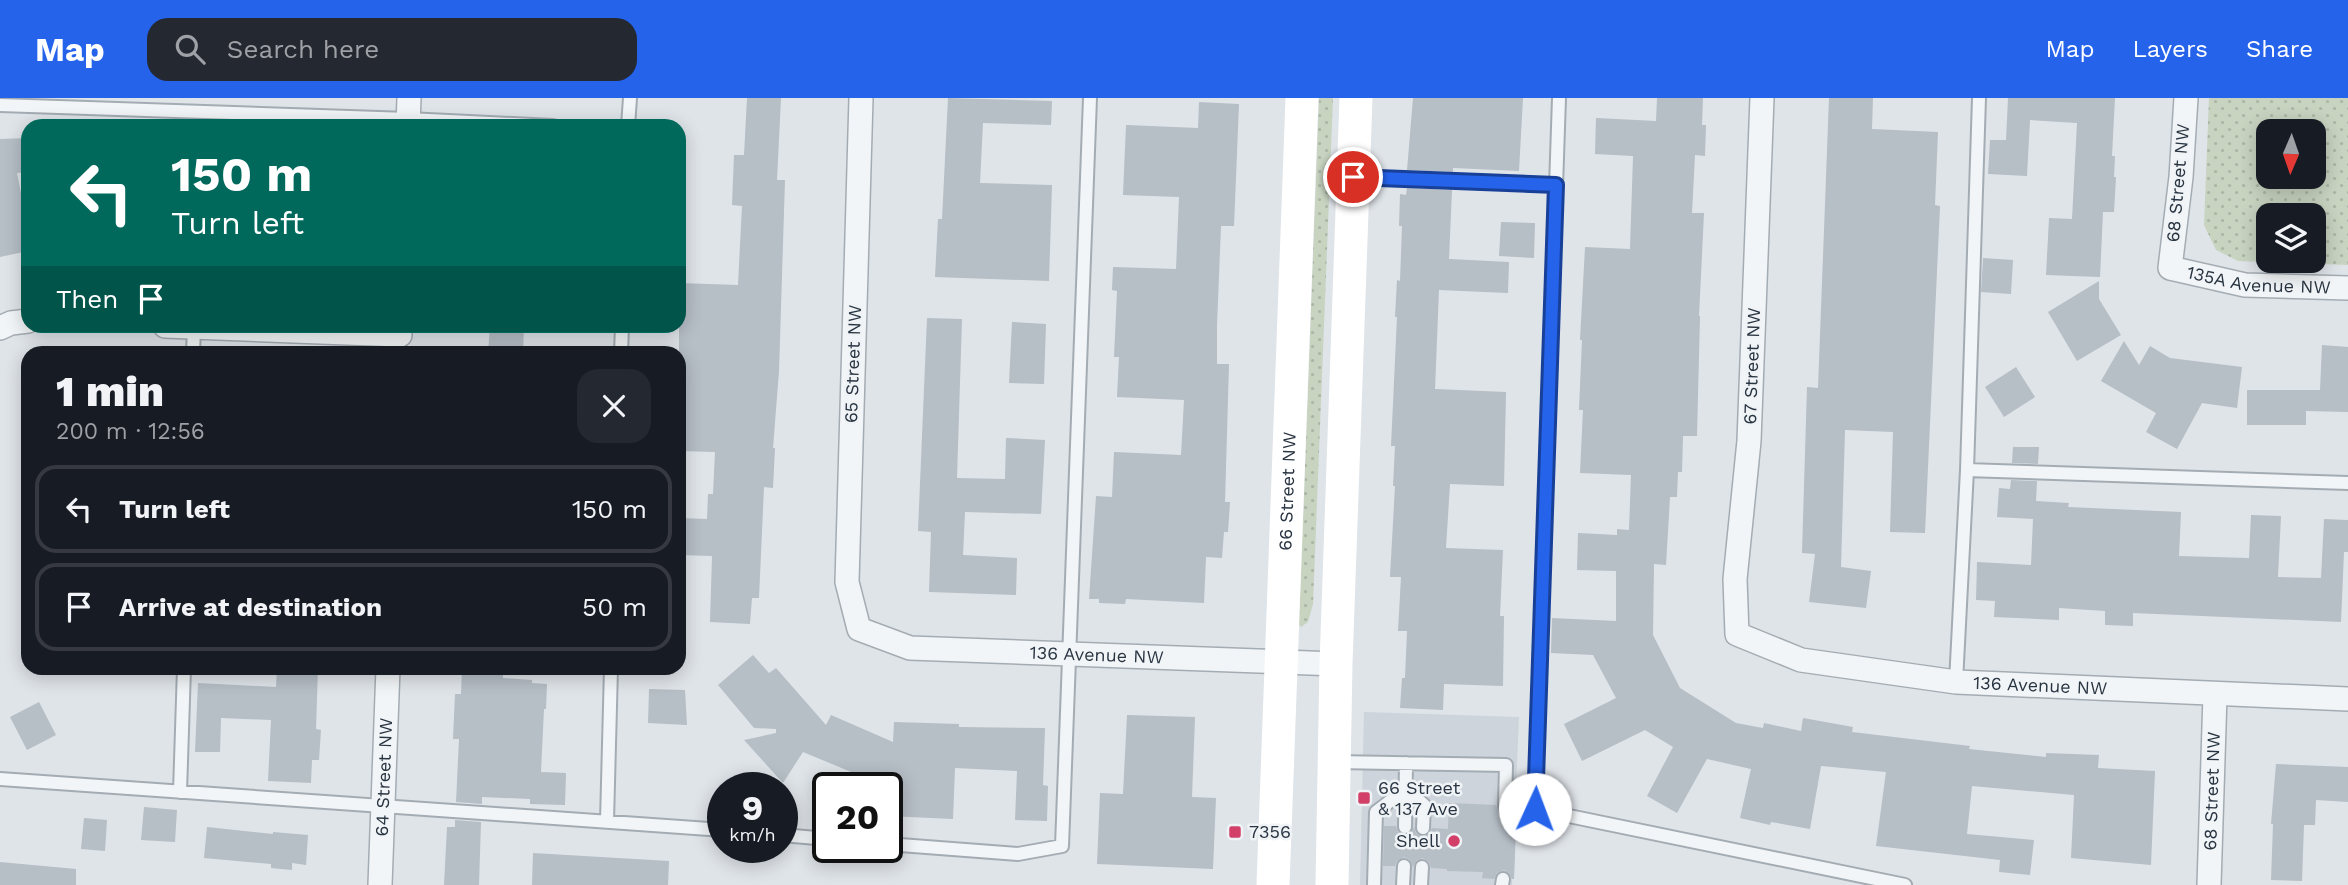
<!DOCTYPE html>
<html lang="en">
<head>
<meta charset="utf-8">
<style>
	body { margin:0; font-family:"Work Sans",sans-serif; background:#242831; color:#f1f3f6; height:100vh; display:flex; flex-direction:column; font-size:26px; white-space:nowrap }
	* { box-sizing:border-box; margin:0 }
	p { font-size:23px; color:#9ea1a6 }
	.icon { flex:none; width:38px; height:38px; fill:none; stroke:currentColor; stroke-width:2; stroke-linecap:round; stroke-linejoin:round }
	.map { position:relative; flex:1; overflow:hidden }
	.drawer { position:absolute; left:21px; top:248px; width:665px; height:329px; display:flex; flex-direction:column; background:#171b24; border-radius:21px; box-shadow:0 4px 18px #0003 }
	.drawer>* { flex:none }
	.top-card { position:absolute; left:21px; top:21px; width:665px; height:214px; border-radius:21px; box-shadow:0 4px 18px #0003; background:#00695c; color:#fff; overflow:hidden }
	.needle { width:46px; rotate:182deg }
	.buttons { position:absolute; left:2256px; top:21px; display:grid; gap:14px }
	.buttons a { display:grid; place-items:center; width:70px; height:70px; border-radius:14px; background:#171b24; box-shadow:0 4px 18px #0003; font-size:35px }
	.speed { position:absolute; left:707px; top:674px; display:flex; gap:14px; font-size:35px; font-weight:700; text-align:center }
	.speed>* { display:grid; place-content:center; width:91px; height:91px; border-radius:50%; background:#171b24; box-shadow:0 4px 18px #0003; line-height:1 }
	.speed small { font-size:18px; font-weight:400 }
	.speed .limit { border:4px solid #111; border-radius:10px; background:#fff; color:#111 }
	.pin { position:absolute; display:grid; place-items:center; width:60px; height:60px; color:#fff; margin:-30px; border:4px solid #fff; border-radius:50%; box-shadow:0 2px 7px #0007 }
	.me { position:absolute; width:77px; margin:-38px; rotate:2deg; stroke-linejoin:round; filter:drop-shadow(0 0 5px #0008) }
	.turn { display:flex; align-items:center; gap:24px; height:147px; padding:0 35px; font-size:32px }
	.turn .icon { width:91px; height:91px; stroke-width:2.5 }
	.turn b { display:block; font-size:49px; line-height:60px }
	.then { display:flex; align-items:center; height:66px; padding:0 35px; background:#0003; gap:14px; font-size:26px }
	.round { display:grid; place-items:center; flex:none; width:74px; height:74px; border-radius:21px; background:#242831 }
	.summary { display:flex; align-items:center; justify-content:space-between; height:119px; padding:0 35px }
	h1 { font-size:42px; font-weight:800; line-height:52px }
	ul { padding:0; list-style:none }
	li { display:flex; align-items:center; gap:21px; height:88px; margin:0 14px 10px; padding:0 21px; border:4px solid #363941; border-radius:21px }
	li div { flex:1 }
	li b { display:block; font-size:26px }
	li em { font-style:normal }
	header { display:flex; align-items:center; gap:42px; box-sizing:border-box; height:98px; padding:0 35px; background:#2563eb; color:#fff }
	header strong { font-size:33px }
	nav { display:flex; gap:38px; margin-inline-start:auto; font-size:24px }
	.search { width:490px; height:63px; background:#242831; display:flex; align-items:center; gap:18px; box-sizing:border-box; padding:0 24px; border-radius:21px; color:#9ea1a6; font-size:26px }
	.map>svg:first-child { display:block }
	.built { fill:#cdd4db }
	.grass { fill:url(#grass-dots); fill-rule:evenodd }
	.building { fill:#b6bec6 }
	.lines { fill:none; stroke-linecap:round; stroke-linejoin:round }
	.service-casing { stroke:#a4acb3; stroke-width:16 }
	.minor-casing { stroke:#a4acb3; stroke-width:26 }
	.service { stroke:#f2f5f7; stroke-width:12 }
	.minor { stroke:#f2f5f7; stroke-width:23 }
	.secondary { stroke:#fff; stroke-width:33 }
	.route-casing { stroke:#184099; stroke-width:18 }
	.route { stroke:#2563eb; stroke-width:12 }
	.poi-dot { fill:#d24069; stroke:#eff3f6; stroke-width:2.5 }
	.labels { text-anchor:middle; stroke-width:5; stroke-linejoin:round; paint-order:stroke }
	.street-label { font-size:18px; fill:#283441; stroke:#eff3f6 }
	.poi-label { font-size:18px; fill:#283441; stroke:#eff3f6; text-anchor:start }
</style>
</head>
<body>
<header>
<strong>Map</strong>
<div class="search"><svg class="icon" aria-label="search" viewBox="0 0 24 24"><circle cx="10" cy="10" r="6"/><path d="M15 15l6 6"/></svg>Search here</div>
<nav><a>Map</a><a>Layers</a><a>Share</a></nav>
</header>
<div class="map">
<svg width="2348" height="787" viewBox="0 0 2348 787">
	<defs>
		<pattern id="grass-dots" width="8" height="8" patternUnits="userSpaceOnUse" patternTransform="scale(1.75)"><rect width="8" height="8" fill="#c8d3c0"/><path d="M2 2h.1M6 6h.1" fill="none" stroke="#acb6a6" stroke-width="1.8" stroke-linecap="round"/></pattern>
	</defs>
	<rect width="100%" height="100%" fill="#dfe4e9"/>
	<path class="built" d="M1364 614 1519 619 1512 787H1360Z"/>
	<path class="grass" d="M1319 0H1333L1313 506 1308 524 1301 529 1299 526Z
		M2209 0H2348V167L2238 163 2216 152 2204 127ZM2268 33H2314V79H2268ZM2268 117H2314V163H2268Z"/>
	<path class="building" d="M747 0H781L777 82H785L779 273 773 350H775L773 390 764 389 759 500H752L750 526 710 524 712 458 679 457V420L707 421 708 396H713L715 354 679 353V185L738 187 742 108 732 107 734 57H744Z
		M948 0 1052 3 1051 27 983 25 980 85 1052 87 1049 183 935 179 938 121H942Z
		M1413 0H1523L1519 73 1453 70V74L1407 72Z
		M1657 0H1703L1702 27H1706L1705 58 1695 57 1692 115H1704L1699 218H1700L1697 338H1683L1682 374H1678L1677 399H1670L1666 467 1654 466 1653 537 1680 590 1736 625 1763 630 1764 625 1801 633 1803 620 1853 629 1852 634 1970 648 1969 651 2046 659V655L2099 657 2098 670 2155 673 2151 767 2071 760 2074 697 1972 688 1967 736 2034 742 2030 777 1999 774 2000 762 1876 748 1886 674 1821 668 1810 731 1771 724 1770 727 1740 720 1751 671 1707 661 1677 715 1647 698 1673 649 1645 632 1582 663 1564 626 1616 600 1593 557 1551 555 1552 520 1616 523V473L1577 472 1578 435 1617 437V431L1629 432 1631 377 1580 375 1583 312H1579L1582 242H1580L1585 149 1630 151 1633 58 1595 56 1596 20 1656 23Z
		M1829 0H1873L1872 31 1938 34 1935 107 1940 108 1925 435 1890 434 1893 334 1845 332 1841 469 1871 473 1866 510 1809 504 1815 456 1802 455 1807 289 1818 290Z
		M2008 0H2115L2112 58H2115L2114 79H2116L2114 114H2103L2100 179 2046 177 2049 120 2072 121 2077 25 2030 22 2027 78 1988 76 1990 42H2006Z
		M1199 4 1239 6 1234 128H1221L1217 227V266H1229L1225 404H1230L1228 434H1224L1222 460 1206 459 1204 505 1126 501 1125 506 1099 505V501H1089L1096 398 1112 399 1114 354 1181 357 1184 302 1117 299 1119 259H1114L1117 193 1112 192 1113 169 1176 171 1179 99 1123 97 1126 27 1198 30Z
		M28 40V74L17 75 28 130V153L0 159V41Z
		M1407 90 1452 92 1449 161 1509 164 1508 195 1439 192 1435 291 1506 294 1504 388 1450 386 1446 450 1503 452 1500 518H1504L1503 588 1444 586 1443 612 1400 610 1402 580H1405L1407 533H1398L1401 479H1390L1395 388H1393L1395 348H1391L1397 219H1395L1397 182 1400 183 1402 128H1399L1400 96 1406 97Z
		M1501 124 1535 125 1534 160 1499 158Z
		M1983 160 2013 162 2011 196 1981 194Z
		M2099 183V201L2121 237 2077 263 2048 214Z
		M927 220 962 221 957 380 1005 381 1006 340 1045 342 1041 416 965 414 963 457 1017 460 1016 497 929 494 931 434 918 433Z
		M1012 224 1046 226 1044 286 1009 285Z
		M490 228H524L523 256H488Z
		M2124 243 2139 267 2150 248 2170 260 2242 269 2237 310 2202 305 2177 351 2146 334 2156 315 2101 283Z
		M2322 247 2348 249V314L2306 313V327H2247V292H2320Z
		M2016 269 2035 299 2004 319 1985 289Z
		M2013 349H2039L2038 366 2012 365Z
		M2011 382 2037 383 2036 403 2069 405 2068 409 2181 414 2179 458 2249 460 2251 417 2281 418 2278 479 2321 480 2324 421 2348 422V454H2344L2341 524 2133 515V528L2105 527V513L2059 510V522L1994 519 1995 503 1976 502 1977 464 2031 467 2033 421 1997 419 1999 390 2010 391Z
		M753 557 769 575 776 570 826 627 831 617 893 644 894 624 959 626V629L1045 630 1043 687 1048 688 1047 723 1015 722 1017 673 955 670 953 721 887 718V690H855L856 676 803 654 783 685 744 642 776 635V631L754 630 718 587Z
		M277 570H318L316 631 321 632 319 662H312L311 685 268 683 271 622 221 620 220 654H195L198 585 276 589Z
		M462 570H503V580L532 582V585L547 586 546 611H544L541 674 566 675 565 707 530 706V701L482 699V706L456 704 459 641H453L455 596H461Z
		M649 591 685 592 687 627 648 625Z
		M39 604 56 637 27 652 10 619Z
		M1127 617 1195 619 1192 699 1216 700 1213 771 1097 766 1100 695 1123 696Z
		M2276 666 2348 669V704L2316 702 2315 727H2304L2302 783 2271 782 2273 726H2271Z
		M1449 705 1496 707 1498 713 1504 717 1510 715 1514 708H1517L1514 781H1512L1509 775 1504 772 1497 775 1494 781 1482 780 1483 774 1447 773V771L1431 770 1429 764 1423 760 1417 762 1413 769 1409 761 1404 759 1397 763 1395 768H1383L1384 728H1396L1398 734 1404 738 1410 736 1414 729 1416 735 1422 739 1428 737 1432 730 1448 731Z
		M144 709 177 712 175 744 141 742Z
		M84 720 107 722 105 753 81 751Z
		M455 722 481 724 479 787H444L447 729H455Z
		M207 729 273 736V734L308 737 306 767 292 765V772L271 770V766L204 760Z
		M533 755 669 763 668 787H532Z
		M0 764 76 771V787H0Z"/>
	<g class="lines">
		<g class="service-casing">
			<path id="service" d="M1559 0 1535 711 1905 787
				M0 7 408 21 553 28
				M628 28 630 0
				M1354 79 1556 87
				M193 256 194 229
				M621 256 622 228
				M1967 372 2348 385
				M1956 584 1967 372 1979 0
				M1336 664 1506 667 1505 708
				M0 681 723 732
				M180 694 184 570
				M607 723 611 570
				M1405 729 1406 665
				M782 737 828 741
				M887 746 1018 756 1062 748 1090 0
				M1374 787 1376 714 1406 691 1424 707 1423 730
				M1403 787 1404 768
				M1421 787 1422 769
				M1502 787 1503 781"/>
		</g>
		<g class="minor-casing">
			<g id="minor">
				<path id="s1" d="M861 0 847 484 859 531 910 550 1336 566"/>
				<path id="s2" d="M1762 0 1749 343 1735 481 1737 536 1801 562 1956 584 2348 601"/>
				<path id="s3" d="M2186 0 2181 79 2170 170 2245 187 2348 190"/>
				<path d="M408 28 409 0"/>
				<path d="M165 228 400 237"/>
				<path d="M0 230 11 225 28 223"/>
				<path id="s4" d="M380 787 388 570"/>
				<path id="s5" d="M2209 787 2215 597"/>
			</g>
		</g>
		<use href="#service" class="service"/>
		<use href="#minor" class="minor"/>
		<g class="secondary">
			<path id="s6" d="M1273 787 1302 0"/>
			<path d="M1332 787 1336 566 1356 0"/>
		</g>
	</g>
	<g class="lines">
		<g class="route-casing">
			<path id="route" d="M1353 79 1556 87 1535 711"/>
		</g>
		<use href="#route" class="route"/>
	</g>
	<g class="poi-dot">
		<rect x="1357" y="693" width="14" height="14" rx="3.5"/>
		<rect x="1228" y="727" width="14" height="14" rx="3.5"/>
		<circle cx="1454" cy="743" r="7"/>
	</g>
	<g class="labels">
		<g class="street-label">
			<text transform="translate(2178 85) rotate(-85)" y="6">68 Street NW</text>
			<text dy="6" stroke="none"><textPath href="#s3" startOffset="261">135A Avenue NW</textPath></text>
			<text transform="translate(853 266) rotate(-88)" y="6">65 Street NW</text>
			<text transform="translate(1752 268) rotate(-88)" y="6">67 Street NW</text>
			<text dy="6" stroke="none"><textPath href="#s6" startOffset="394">66 Street NW</textPath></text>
			<text dy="6" stroke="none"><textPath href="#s1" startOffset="774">136 Avenue NW</textPath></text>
			<text dy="6" stroke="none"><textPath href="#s2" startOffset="847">136 Avenue NW</textPath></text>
			<text dy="6" stroke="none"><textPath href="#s4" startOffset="108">64 Street NW</textPath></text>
			<text dy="6" stroke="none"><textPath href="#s5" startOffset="94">68 Street NW</textPath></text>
		</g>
		<g class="poi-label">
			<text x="1378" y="696">66 Street<tspan x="1378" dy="21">&amp; 137 Ave</tspan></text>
			<text x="1249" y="740">7356</text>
			<text x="1440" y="749" text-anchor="end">Shell</text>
		</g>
	</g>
</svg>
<div class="buttons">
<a><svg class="needle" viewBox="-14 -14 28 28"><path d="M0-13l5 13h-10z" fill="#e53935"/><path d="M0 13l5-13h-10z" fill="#9ea1a6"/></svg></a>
<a><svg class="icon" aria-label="layers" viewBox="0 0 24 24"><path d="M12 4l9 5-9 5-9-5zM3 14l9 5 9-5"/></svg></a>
</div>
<div class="speed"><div>9<small>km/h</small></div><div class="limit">20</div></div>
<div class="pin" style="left:1353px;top:79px;background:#d93025"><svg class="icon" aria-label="arrive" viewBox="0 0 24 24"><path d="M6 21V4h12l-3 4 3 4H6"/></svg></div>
<svg class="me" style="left:1535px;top:711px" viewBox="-20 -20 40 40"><circle r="19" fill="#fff"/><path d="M0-13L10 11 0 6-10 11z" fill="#2563eb"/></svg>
<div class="top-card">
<div class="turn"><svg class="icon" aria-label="left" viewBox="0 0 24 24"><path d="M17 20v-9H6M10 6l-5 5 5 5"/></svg><div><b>150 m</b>Turn left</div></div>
<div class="then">Then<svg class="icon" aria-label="arrive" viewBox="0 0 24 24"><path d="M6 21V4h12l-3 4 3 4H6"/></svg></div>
</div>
<section class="drawer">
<div class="summary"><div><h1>1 min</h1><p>200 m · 12:56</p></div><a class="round"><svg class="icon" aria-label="close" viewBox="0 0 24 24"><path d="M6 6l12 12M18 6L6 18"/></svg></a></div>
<ul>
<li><svg class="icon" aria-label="left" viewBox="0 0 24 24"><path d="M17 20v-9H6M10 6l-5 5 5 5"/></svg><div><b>Turn left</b></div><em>150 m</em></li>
<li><svg class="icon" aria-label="arrive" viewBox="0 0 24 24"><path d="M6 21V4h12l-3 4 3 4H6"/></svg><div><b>Arrive at destination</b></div><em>50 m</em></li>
</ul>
</section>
</div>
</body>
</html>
